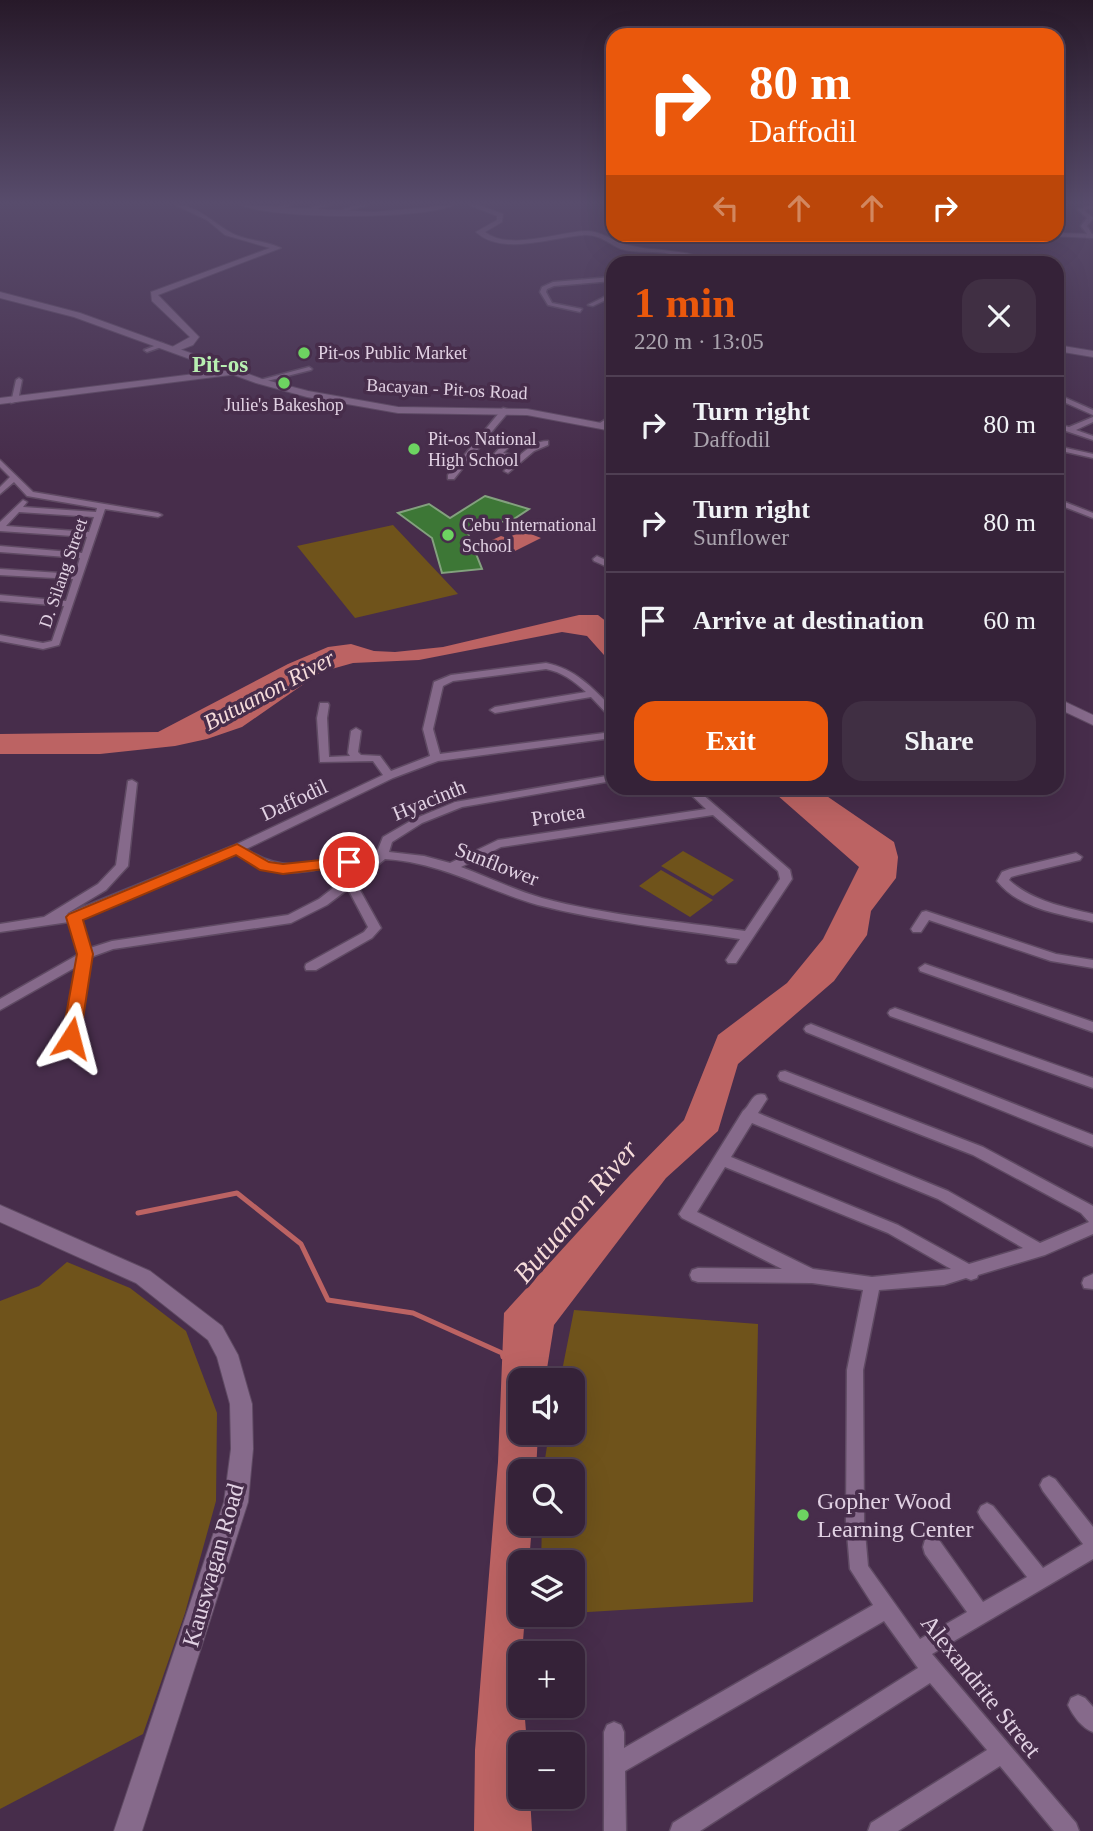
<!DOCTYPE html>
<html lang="en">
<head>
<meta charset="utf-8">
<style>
	body { margin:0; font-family:Georgia,serif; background:#402f43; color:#f1f3f6; height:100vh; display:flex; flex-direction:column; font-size:26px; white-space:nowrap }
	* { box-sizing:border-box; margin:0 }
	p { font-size:23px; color:#aaa4ae }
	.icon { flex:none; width:38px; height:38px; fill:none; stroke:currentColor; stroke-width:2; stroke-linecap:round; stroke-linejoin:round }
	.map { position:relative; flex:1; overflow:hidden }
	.details { position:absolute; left:606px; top:256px; width:458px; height:539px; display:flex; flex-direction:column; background:#352238; border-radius:21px; box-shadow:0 7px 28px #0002,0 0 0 2px #4f3f53 }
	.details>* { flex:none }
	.guide { position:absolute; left:606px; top:28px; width:458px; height:214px; border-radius:21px; box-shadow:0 7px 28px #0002,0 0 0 2px #4f3f53; background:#ea580c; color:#fff; overflow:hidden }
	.controls { position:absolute; left:508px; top:1368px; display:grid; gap:14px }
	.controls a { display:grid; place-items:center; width:77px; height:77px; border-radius:14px; background:#352238; box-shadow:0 7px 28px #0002,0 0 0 2px #4f3f53; font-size:35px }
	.pin { position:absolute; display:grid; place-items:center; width:60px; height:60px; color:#fff; margin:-30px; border:4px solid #fff; border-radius:50%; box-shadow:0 2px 7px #0007 }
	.me { position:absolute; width:77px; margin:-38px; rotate:9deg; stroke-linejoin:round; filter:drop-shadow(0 0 5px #0008) }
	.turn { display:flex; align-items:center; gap:24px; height:147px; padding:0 28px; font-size:32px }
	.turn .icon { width:91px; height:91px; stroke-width:2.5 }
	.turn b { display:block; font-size:49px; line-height:60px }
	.lanes { display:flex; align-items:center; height:66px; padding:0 28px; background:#0003; justify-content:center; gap:35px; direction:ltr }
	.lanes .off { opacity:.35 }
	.round { display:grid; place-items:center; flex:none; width:74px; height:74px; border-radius:21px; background:#402f43 }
	.overview { display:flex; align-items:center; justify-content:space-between; height:119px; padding:0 28px }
	h1 { font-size:42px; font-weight:700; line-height:52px; color:#ea580c }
	.button { display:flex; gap:14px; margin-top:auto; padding:14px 28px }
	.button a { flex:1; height:80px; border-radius:21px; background:#ea580c; color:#fff; font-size:28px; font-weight:700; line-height:80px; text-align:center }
	.button a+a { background:#402f43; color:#f1f3f6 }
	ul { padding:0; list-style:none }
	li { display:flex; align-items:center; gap:21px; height:98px; padding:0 28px; border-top:2px solid #4f3f53 }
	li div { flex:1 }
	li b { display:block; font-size:26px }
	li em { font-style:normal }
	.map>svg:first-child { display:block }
	.green { fill:#6f531b }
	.water { fill:#bc6363 }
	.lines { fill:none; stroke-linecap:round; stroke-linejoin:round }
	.stream { stroke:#bc6363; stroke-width:5 }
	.building { fill:#3d7736; stroke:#83a17e; stroke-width:2 }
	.minor-casing { stroke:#5f4a63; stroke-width:3 }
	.tertiary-casing { stroke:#5f4a63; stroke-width:2 }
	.secondary-casing { stroke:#5f4a63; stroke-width:2 }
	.minor { fill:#866a8b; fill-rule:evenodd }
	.tertiary { fill:#866a8b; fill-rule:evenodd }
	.secondary { fill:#866a8b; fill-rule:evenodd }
	.route { fill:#ea580c; stroke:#983908; stroke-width:2 }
	.poi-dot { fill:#6dd361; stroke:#472d4b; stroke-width:2.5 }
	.labels { text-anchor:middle; stroke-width:7; stroke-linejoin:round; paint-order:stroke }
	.far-poi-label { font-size:18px; fill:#e1d1e3; stroke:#472d4b; text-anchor:start }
	.far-street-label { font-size:18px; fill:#e1d1e3; stroke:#472d4b }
	.street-label { font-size:21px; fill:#e1d1e3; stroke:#472d4b }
	.far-district-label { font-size:23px; font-weight:bold; fill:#b8efb1; stroke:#472d4b }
	.water-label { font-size:23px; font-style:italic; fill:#f5dbda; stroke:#472d4b }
	.near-poi-label { font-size:24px; fill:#e1d1e3; stroke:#472d4b; text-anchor:start }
	.near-street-label { font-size:24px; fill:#e1d1e3; stroke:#472d4b }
	.near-water-label { font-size:28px; font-style:italic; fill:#f5dbda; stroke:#472d4b }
</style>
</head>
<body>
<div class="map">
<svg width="1093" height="1831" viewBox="0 0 1093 1831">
	<rect width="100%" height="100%" fill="#472d4b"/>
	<path class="green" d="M393 525 458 594 355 618 297 546Z
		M683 851 734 880 713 896 661 866Z
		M661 870 713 900 690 917 639 886Z
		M67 1262 130 1288 186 1331 217 1413 216 1501 185 1613 143 1734 0 1809V1301L39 1286Z
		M574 1310 758 1324 753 1602 572 1613V1563H541L542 1524H572V1472H543L549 1433H572V1381H560Z"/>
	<path class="water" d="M523 531 541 538 515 551 492 540 501 536 507 538Z
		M579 615H598L612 626V664L587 636 562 632 419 660 353 663 321 672 242 727 207 739 175 746 100 754H0V734L158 732 288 664 328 647 351 644 374 651 395 652 443 647Z
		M769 788H815L894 842 898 857 896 878 871 911 867 935 834 981 738 1064 718 1131 666 1178 554 1325 545 1381H520V1433H538L536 1472H520V1524H532L529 1563H520V1615H525L522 1654H520V1706H524L527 1745H520V1797H530L532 1831H474L475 1750 498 1462 504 1313 630 1175 684 1120 718 1035 787 983 823 939 859 867Z"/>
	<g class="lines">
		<path class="stream" d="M138 1213 237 1193 301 1244 328 1300 413 1313 502 1353 503 1357"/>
	</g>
	<path class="building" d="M485 496 529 509 508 523 501 521 467 531 482 569 442 573 432 538 398 513 429 504 450 518Z"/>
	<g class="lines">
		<g class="minor-casing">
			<path id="minor" d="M283 205H292L274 211 271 209Z
				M320 205H330L302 213 299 211Z
				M359 205H369L332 215 329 213Z
				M1093 205V208L1084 210 1093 218 1087 226 1093 236 1090 238 1081 226 1087 218 1077 209Z
				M612 277V281L554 286 547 289 546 292 552 303 582 309 580 312 548 305 540 292 542 287 553 282Z
				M612 293V297L593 306 588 305Z
				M162 343 164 344V346L147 352 144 350Z
				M309 367 312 369 311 370 259 383 256 381Z
				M19 378 22 380 18 401 11 403 16 380Z
				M1057 394 1093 410V415L1057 399Z
				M503 408 510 410 489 435 513 439V443L503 453 519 456C527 449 536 441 548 441V445L534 451 508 473 504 471 515 460 494 454 505 442 486 439 454 479H448V475Z
				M609 417H612V422L606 427H600V423Z
				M1093 417V422L1076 430 1093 436V440L1057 428V424L1069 427Z
				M1057 446 1093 454V458L1057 450Z
				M0 460 33 492 158 513 162 515 158 517 105 509 59 645 43 649 0 641V635L43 643 52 641 64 606 0 601V595L66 601 73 579 0 575V569L75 574 80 558 0 552V546L82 553 87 537 0 531V522L23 500 27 502 23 507 96 512 97 508 27 496 14 482 0 494V487L10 477 0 467ZM19 512 94 517 89 532 6 526Z
				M1057 499 1093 513V518L1057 504Z
				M597 556 612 563V569L594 561 593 559Z
				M546 663C575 669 592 687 612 708V716L608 715 591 697 495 713 490 710 495 707 586 692C574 681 562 672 546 669L453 681 443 686 433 729 440 754 612 732V738L438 761 393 778 246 849C293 880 327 856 377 852L383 837 414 819 455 802 612 775V781L462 807 422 823 392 842 389 852 424 856 450 863 498 840 706 809 684 788H695L790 870 792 879 736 963H728L726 960 740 939C673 929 604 922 538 905 486 890 440 862 385 859L356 883 381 928 372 938 316 970H306L305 967 306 964 364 932 368 927 348 889 327 905 291 923 113 949 91 957 76 1041H66L64 1038 76 967 0 1010V999L79 954 69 922 0 932V924L44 917 98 884 116 865 128 781 132 780 137 783 128 866 106 890 66 914 233 846 383 775 373 761 320 762 317 718 320 703H328L329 705 327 718 329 757 350 756 348 753 351 731 356 728 361 731 358 752 361 755 380 756 391 771 430 756 423 729 434 682 451 675ZM713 815 778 871 780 879 745 931C677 921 608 916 542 898 514 890 488 877 461 867L501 847ZM236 854C288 888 315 865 369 860L319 899 288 915 112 941 90 948 81 919Z
				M1076 853 1082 857 1080 860 1018 875 1011 877 1009 880C1032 901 1064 907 1093 914V922C1060 914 1019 909 997 881L1002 872 1010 869Z
				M926 911 1056 954 1093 960V968L1051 961 929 920 921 932H913L911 929 922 912Z
				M925 964 1093 1022V1032L920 971 919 968Z
				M895 1008 1093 1078V1088L890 1016 888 1013 890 1010Z
				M811 1024 1093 1135V1147L806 1032 804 1029 806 1026Z
				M785 1071 983 1147 1093 1206V1234L1045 1255 978 1275 977 1278 971 1280 966 1278 944 1285 879 1290 863 1370 864 1521 868 1566 920 1639 967 1612 925 1554 923 1547 925 1540 932 1538 939 1540 983 1602 1027 1577 981 1518 978 1512 981 1506 987 1503 993 1506 1043 1568 1083 1544 1043 1491 1040 1485 1043 1479 1049 1476 1055 1479 1093 1527V1559L932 1654 1076 1823 1079 1831H1054L1000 1766 898 1831H868L871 1823 987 1750 930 1683 700 1831H670L673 1823 918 1668 884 1621 625 1771 626 1831H604V1732L607 1725 614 1722 621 1725 624 1732V1748L873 1605 850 1569 846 1521 847 1370 863 1290 812 1283 698 1282 692 1280 690 1275 692 1270 698 1268 782 1269 682 1218 679 1214 743 1111C751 1105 752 1091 765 1095L767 1099 758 1113 948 1191 1040 1243 1089 1222 1081 1213 973 1155 780 1080 778 1076 780 1072ZM752 1123 938 1199 1023 1248 969 1264 898 1225 731 1157ZM725 1167 888 1233 951 1269 872 1277 813 1269 697 1212Z
				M1093 1274V1289L1084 1288 1082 1283 1084 1278Z
				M1078 1695 1085 1698 1093 1707V1732C1082 1728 1073 1716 1068 1705L1071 1698Z"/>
		</g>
		<g class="tertiary-casing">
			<path id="tertiary" d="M175 205C197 205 211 221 228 231 243 241 265 240 281 248L158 295 199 337 193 345 175 352 171 349 172 347 190 337 152 301 151 292 270 248 225 235 207 220Z
				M241 205 374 212 454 205C423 220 272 219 241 205Z
				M469 205H479L503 214 502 222 485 232C509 251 558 232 586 231 603 231 613 242 627 245 655 252 686 248 712 262 697 263 684 257 670 254 654 250 636 254 621 249 609 244 601 235 586 235 554 236 503 257 476 232L497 220V216Z
				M1057 233 1093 234V238L1005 234Z
				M1057 345 1093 351V357L1057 351Z
				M235 369 238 370V374L0 404V398Z
				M0 1205 150 1271 222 1326 238 1355 252 1404 253 1449 248 1502 142 1831H114L224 1502 231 1449 230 1404 217 1357 208 1340 136 1283 0 1222Z"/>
		</g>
		<g class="secondary-casing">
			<path id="secondary" d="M0 292 80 313 262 379 308 391 398 407 527 409 612 425V431L527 415 398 413 307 397 256 383 74 317 0 298Z
				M1057 698 1093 715V725L1057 708Z"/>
		</g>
		<use href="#minor" class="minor"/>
		<use href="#tertiary" class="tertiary"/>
		<use href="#secondary" class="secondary"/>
	</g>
	<linearGradient id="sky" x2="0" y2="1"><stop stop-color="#271929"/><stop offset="0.44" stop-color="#584c6c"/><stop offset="1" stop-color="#584c6c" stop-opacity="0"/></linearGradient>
	<rect width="1093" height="461" fill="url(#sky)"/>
	<path class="route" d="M237 844 269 862 283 864 349 857 357 862 349 866 283 874 260 870 236 855 83 920 93 954 80 1038 77 1043H65L62 1038 77 954 66 917 69 914Z"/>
	<g class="poi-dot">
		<circle cx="304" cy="353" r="7"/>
		<circle cx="284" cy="383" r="7"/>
		<circle cx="414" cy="449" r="7"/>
		<circle cx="448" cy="535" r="7"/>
		<circle cx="803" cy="1515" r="7"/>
	</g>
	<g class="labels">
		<g class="far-poi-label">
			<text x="318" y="359">Pit-os Public Market</text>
			<text x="284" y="411" text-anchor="middle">Julie's Bakeshop</text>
			<text x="428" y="445">Pit-os National<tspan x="428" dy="21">High School</tspan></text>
			<text x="462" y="531">Cebu International<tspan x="462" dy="21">School</tspan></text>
		</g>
		<g class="far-street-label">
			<text transform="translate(447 389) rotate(3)" y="6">Bacayan - Pit-os Road</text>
			<text transform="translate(63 573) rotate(-71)" y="6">D. Silang Street</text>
		</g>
		<g class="street-label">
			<text transform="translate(294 800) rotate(-25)" y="7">Daffodil</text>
			<text transform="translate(429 800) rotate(-22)" y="7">Hyacinth</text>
			<text transform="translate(558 815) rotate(-9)" y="7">Protea</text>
			<text transform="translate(497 864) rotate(21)" y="7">Sunflower</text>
		</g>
		<g class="far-district-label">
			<text x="220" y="372">Pit-os</text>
		</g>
		<g class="water-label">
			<text transform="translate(269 690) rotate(-28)" y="8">Butuanon River</text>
		</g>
		<g class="near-poi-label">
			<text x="817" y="1509">Gopher Wood<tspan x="817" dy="28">Learning Center</tspan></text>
		</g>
		<g class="near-street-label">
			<text transform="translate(213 1565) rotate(-74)" y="8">Kauswagan Road</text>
			<text transform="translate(981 1686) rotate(51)" y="8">Alexandrite Street</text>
		</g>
		<g class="near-water-label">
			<text transform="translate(575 1211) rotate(-50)" y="10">Butuanon River</text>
		</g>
	</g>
</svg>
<div class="controls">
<a><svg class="icon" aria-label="sound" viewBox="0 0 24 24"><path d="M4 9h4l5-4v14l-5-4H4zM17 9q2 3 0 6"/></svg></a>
<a><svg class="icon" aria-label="search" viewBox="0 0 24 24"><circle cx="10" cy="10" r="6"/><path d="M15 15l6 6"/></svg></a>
<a><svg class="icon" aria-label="layers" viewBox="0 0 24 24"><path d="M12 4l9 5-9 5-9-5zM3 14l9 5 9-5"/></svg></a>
<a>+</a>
<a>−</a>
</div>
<div class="pin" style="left:349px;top:862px;background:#d93025"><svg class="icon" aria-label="arrive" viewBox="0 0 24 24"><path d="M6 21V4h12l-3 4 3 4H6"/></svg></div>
<svg class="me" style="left:71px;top:1038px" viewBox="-20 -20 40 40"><path d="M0-17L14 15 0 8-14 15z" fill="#ea580c" stroke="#fff" stroke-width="4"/></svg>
<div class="guide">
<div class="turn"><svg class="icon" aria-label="right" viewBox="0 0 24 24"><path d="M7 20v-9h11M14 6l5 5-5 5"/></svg><div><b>80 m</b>Daffodil</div></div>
<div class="lanes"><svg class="icon off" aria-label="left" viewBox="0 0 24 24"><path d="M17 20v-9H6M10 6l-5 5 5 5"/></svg><svg class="icon off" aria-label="ahead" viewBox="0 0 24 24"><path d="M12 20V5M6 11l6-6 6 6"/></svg><svg class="icon off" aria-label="ahead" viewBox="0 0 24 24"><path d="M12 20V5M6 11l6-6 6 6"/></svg><svg class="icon" aria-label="right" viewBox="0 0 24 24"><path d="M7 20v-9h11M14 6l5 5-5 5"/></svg></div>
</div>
<section class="details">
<div class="overview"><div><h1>1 min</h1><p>220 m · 13:05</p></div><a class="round"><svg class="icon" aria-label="close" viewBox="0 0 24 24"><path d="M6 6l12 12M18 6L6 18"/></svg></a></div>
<ul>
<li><svg class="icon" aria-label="right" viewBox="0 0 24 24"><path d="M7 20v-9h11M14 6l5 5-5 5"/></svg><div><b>Turn right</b><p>Daffodil</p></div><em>80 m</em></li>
<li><svg class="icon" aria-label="right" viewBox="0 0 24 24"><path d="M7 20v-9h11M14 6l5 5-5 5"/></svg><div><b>Turn right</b><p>Sunflower</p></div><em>80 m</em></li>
<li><svg class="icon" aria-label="arrive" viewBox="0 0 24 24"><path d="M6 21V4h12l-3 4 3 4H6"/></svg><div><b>Arrive at destination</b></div><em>60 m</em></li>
</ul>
<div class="button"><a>Exit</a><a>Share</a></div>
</section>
</div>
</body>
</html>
